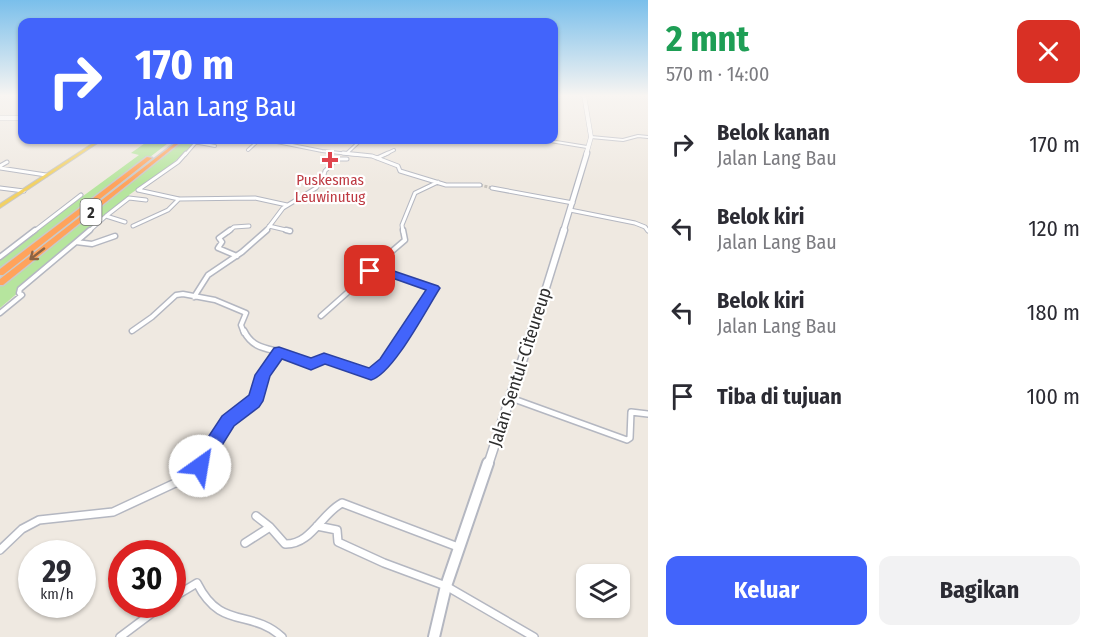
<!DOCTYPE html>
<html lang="id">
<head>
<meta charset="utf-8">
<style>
	body { margin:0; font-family:"Fira Sans Condensed",sans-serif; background:#f2f2f3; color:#2b2b33; height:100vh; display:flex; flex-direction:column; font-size:22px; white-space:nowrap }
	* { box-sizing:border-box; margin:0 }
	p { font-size:20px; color:#7c7c81 }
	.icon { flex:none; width:33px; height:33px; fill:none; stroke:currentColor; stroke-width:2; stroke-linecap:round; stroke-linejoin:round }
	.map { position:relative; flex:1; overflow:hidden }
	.panel { display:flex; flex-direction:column; background:#fff; width:450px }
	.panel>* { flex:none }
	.banner { position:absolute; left:18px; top:18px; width:540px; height:126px; border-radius:12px; box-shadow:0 2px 4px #0004; background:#4264fb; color:#fff; overflow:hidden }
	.tools { position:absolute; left:576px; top:564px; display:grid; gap:12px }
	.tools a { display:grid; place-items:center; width:54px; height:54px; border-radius:12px; background:#fff; box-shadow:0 2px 4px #0004; font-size:30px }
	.speed { position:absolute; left:18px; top:540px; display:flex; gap:12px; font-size:30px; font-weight:700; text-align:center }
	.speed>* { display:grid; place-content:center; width:78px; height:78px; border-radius:50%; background:#fff; box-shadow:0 2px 4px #0004; line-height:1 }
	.speed small { font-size:15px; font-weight:400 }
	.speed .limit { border:9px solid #d22; background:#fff; color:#111 }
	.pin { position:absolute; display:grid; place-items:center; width:51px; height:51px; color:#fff; margin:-26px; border-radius:12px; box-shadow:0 3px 9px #0006 }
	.me { position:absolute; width:66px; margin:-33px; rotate:32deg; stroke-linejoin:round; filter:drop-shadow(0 0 4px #0008) }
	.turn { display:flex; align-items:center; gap:21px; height:126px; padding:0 18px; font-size:27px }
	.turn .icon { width:78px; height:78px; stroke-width:2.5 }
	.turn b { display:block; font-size:42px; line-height:51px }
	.round { display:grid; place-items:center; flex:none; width:63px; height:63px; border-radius:12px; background:#f2f2f3 }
	.headline { display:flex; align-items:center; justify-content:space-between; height:102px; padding:0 18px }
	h1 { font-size:36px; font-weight:700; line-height:45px; color:#1e9e55 }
	.button { display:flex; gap:12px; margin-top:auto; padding:12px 18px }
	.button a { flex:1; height:69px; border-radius:12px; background:#4264fb; color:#fff; font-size:24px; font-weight:700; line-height:69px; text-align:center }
	.button a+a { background:#f2f2f3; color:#2b2b33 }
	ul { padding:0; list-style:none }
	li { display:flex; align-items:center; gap:18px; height:84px; padding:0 18px }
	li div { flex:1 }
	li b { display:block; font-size:22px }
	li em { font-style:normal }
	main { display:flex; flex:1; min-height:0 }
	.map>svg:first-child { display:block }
	.green { fill:#b6e59e }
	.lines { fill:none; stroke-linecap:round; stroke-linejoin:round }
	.street-tunnel { stroke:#c8c4bd; stroke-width:3; stroke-dasharray:3 1.5; stroke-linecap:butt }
	.street-far4-casing { stroke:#b4b7c1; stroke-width:4 }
	.street-far3-casing { stroke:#b4b7c1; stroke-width:5 }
	.street-far2-casing { stroke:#b4b7c1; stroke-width:7 }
	.street-far1-casing { stroke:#b4b7c1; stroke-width:8 }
	.street-casing { stroke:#b4b7c1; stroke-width:10 }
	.secondary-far4-casing { stroke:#b4b7c1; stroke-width:5 }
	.secondary-far3-casing { stroke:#b4b7c1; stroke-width:7 }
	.secondary-far2-casing { stroke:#b4b7c1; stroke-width:9 }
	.secondary-far1-casing { stroke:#b4b7c1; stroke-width:11 }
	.secondary-casing { stroke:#b4b7c1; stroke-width:14 }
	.primary-casing { stroke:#c9c9c9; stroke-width:2 }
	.highway-casing { stroke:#c9c9c9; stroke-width:3 }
	.street-far4 { stroke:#fff; stroke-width:2 }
	.street-far3 { stroke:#fff; stroke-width:3 }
	.street-far2 { stroke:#fff; stroke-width:4 }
	.street-far1 { stroke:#fff; stroke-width:5 }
	.street { stroke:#fff; stroke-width:7 }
	.secondary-far4 { stroke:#fff; stroke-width:4 }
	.secondary-far3 { stroke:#fff; stroke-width:4.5 }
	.secondary-far2 { stroke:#fff; stroke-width:6 }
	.secondary-far1 { stroke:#fff; stroke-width:8 }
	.secondary { stroke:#fff; stroke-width:10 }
	.primary { fill:#f2d163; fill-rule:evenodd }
	.highway { fill:#ffa35c; fill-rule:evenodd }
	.oneway { stroke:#8c6343 }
	.route { fill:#4264fb; stroke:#2b41a3; stroke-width:1.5 }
	.health-dot { fill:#e0444e; stroke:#fff; stroke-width:2 }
	.labels { text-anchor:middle; stroke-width:4.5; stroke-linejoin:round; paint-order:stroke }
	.far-health-label { font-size:15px; fill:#be3a42; stroke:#fff }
	.shield { fill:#fff; stroke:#6d6d6d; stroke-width:1.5 }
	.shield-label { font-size:16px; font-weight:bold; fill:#2e2e2e }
	.street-label { font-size:18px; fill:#2e2e2e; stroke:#fff }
</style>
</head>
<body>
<main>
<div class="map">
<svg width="648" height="637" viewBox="0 0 648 637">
	<rect width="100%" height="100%" fill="#efe9e1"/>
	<path class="green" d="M155 140H172L0 273V257L139 155 131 153 148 141Z
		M181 140H198L156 179 147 182 129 195V198L0 308V283Z"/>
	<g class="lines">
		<path class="street-tunnel" d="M480 185 492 188"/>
		<g class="street-far4-casing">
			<path id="street-far4" d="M591 137 623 140 638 136 648 137
				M267 140 322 151 358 155
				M544 140 587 147
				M194 142 215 146
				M248 150 259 140
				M346 154 361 140
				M185 155 198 140
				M384 155 394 150"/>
		</g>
		<g class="street-far3-casing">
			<path id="street-far3" d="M343 153 372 156 398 166 400 171 446 185H480
				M377 158 388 153
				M0 166 7 162
				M0 168 46 175
				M0 188 24 191
				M492 188 573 203
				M138 190 179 199 255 198 287 205
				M138 190 178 162 186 153
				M570 210 635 223 645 227 648 231
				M125 222 106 216 129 198 146 200
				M133 226 168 210 179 199
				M269 226 290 231
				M33 232 81 195
				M88 232 106 216
				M228 232 234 227 249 226
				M265 232 283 208 316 188 323 179 325 171 337 159H347
				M403 232 402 225 415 193 438 182"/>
		</g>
		<g class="street-far2-casing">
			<path id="street-far2" d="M230 230 219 238 222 242 218 248 237 256
				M286 230 290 231
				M76 242 90 230
				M0 257 35 230
				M370 270 405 240 403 230
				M194 297 208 275 242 252 267 230
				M0 313 22 295 19 293 20 289 76 242 92 244 115 236
				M321 316 374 269 433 288 404 333
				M132 331 152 317 176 295 183 294 215 300 246 313 241 325 244 333"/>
		</g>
		<g class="street-far1-casing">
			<path id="street-far1" d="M244 331C253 349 267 348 284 353 293 356 302 361 311 365L324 358 371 375 385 363 405 331
				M511 398 627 440 630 438 631 412 648 414
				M201 465 228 421 253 403 262 384V375L279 352"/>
		</g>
		<g class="street-casing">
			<path id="street" d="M256 516 270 527
				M317 526 337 530 338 542 384 563 446 586 534 637
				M245 543 270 527 285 544C311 545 321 514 342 503L458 547
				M0 550 22 529 39 520 113 512 186 478 202 463
				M172 598 197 583C221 631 250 608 282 637
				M120 637 164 604"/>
		</g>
		<g class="secondary-far4-casing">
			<path id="secondary-far4" d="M584 95 591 137 586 155
				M0 118H22"/>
		</g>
		<g class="secondary-far3-casing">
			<path id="secondary-far3" d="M563 232 587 153"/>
		</g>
		<g class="secondary-far2-casing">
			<path id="secondary-far2" d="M532 333 564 230"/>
		</g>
		<g class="secondary-far1-casing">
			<path id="secondary-far1" d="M488 465 532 331"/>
		</g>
		<g class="secondary-casing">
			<path id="secondary" d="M434 637 446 586 488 463"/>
		</g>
		<g class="primary-casing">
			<path id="primary" d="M98 140H102L0 208V204Z"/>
		</g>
		<g class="highway-casing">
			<path id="highway" d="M179 140H183L3 285H0V279Z
				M147 157 152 158 3 275H0V269Z"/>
		</g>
		<use href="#street-far4" class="street-far4"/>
		<use href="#street-far3" class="street-far3"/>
		<use href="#street-far2" class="street-far2"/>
		<use href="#street-far1" class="street-far1"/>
		<use href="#street" class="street"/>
		<use href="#secondary-far4" class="secondary-far4"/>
		<use href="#secondary-far3" class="secondary-far3"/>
		<use href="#secondary-far2" class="secondary-far2"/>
		<use href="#secondary-far1" class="secondary-far1"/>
		<use href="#secondary" class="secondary"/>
		<use href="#primary" class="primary"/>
		<use href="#highway" class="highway"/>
	</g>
	<defs><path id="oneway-shaft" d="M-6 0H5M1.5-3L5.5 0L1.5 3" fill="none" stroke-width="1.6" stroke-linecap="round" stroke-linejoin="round" transform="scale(1.5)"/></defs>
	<use class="oneway" href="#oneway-shaft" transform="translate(37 254) rotate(142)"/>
	<linearGradient id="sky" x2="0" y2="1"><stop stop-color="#7abfeb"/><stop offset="0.52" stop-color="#f8f5f2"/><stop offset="1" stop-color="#f8f5f2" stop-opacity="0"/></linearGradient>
	<rect width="648" height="184" fill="url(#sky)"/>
	<path class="route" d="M382 267 438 286 440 288C426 310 393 374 371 380L325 364 311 370 282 359 270 376 263 401 259 407 234 426 206 471 200 474 193 471 191 466 193 460 222 416 249 395 255 375 274 348 279 347 311 358 324 353 369 368 380 359 426 290 381 274 366 273 364 271 370 267Z"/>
	<path class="health-dot" d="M327 151h6v6h6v6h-6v6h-6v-6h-6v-6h6z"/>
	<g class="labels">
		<g class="far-health-label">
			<text x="330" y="185">Puskesmas<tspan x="330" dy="17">Leuwinutug</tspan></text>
		</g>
		<rect class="shield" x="80.5" y="199" width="21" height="26" rx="4.5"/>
		<g class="shield-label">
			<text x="91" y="218">2</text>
		</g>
		<g class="street-label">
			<text transform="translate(520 367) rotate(-72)" y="6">Jalan Sentul-Citeureup</text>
		</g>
	</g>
</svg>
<div class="tools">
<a><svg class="icon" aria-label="layers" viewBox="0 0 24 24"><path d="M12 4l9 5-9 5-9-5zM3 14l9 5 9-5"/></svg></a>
</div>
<div class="speed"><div>29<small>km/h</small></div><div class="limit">30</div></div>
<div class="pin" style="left:370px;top:271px;background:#d93025"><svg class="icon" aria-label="arrive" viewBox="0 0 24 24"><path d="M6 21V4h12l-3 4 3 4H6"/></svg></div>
<svg class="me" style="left:200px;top:466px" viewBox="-20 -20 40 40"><circle r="19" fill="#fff"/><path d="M0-13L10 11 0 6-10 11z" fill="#4264fb"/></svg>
<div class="banner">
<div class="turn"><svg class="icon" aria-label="right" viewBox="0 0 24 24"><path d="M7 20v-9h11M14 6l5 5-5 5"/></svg><div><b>170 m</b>Jalan Lang Bau</div></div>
</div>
</div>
<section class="panel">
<div class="headline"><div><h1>2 mnt</h1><p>570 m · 14:00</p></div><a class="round" style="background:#d93025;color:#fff"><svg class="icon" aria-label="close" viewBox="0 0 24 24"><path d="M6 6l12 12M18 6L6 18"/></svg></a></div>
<ul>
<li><svg class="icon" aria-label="right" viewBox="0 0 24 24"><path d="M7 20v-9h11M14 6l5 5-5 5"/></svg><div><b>Belok kanan</b><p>Jalan Lang Bau</p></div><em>170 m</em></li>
<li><svg class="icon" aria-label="left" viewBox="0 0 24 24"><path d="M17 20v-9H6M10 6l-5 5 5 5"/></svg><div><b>Belok kiri</b><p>Jalan Lang Bau</p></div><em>120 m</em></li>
<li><svg class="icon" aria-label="left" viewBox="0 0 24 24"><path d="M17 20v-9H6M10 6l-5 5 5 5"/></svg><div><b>Belok kiri</b><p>Jalan Lang Bau</p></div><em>180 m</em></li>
<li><svg class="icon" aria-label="arrive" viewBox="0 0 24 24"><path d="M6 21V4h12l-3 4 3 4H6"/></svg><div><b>Tiba di tujuan</b></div><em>100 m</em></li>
</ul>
<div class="button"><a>Keluar</a><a>Bagikan</a></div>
</section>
</main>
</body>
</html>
